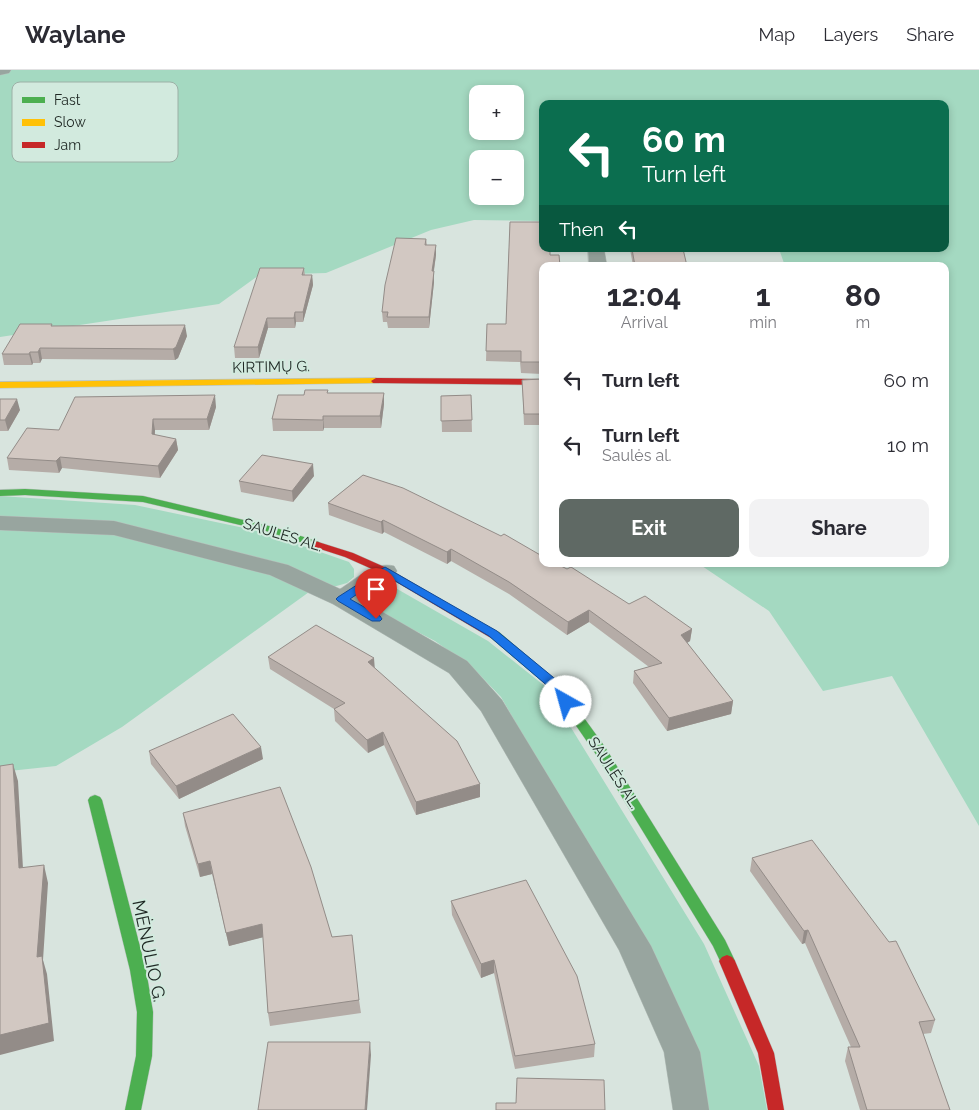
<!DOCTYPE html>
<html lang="en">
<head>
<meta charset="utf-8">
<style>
	body { margin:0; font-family:Raleway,sans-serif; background:#f2f2f3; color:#2b2b33; height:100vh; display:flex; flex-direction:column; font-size:19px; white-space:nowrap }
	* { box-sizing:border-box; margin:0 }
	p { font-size:16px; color:#7c7c81 }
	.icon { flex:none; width:28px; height:28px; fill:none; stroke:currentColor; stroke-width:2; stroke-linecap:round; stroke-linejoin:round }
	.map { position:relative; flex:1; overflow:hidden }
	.side { position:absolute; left:539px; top:192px; width:410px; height:305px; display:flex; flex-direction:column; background:#fff; border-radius:10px; box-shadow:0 2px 8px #0003 }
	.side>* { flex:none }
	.top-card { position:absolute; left:539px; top:30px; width:410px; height:152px; border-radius:10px; box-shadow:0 2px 8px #0003; background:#0b6e4f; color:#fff; overflow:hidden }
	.fabs { position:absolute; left:469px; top:15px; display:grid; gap:10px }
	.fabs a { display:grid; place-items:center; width:55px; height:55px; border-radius:10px; background:#fff; box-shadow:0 2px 8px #0003; font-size:25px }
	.pin { position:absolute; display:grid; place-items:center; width:42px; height:42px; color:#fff; margin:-51px -21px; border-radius:50% 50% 50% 0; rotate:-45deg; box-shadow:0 0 5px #0007 }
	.pin .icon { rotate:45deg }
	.me { position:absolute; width:55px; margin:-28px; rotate:322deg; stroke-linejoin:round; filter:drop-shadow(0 0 4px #0008) }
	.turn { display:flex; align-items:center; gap:18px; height:105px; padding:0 20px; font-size:22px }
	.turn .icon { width:65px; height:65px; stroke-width:2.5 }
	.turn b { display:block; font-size:35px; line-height:42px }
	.then { display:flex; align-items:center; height:48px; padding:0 20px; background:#0003; gap:10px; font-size:19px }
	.eta { display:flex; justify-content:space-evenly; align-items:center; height:85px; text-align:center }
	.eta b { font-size:30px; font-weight:700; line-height:35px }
	.primary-button { display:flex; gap:10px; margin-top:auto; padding:10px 20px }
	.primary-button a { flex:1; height:58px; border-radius:10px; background:#5f6964; color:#fff; font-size:20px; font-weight:700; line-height:58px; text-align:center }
	.primary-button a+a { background:#f2f2f3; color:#2b2b33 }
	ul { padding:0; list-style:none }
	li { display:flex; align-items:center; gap:15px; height:65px; padding:0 20px }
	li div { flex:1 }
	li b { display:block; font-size:19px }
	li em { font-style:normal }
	header { display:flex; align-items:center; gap:30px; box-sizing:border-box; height:70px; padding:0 25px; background:#fff; border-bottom:1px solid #e1e1e2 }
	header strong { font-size:24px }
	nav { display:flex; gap:28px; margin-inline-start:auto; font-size:18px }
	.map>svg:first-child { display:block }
	.green { fill:#a4d9c1; fill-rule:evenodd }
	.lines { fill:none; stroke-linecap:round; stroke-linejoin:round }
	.street-casing { stroke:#b7c1bc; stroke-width:1 }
	.fast-casing { stroke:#b7c1bc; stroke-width:1 }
	.slow-casing { stroke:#b7c1bc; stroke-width:1 }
	.jam-casing { stroke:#b7c1bc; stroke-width:1 }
	.street { fill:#98a59f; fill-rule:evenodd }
	.fast { fill:#4caf50; fill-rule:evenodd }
	.slow { fill:#ffc107; fill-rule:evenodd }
	.jam { fill:#c62828; fill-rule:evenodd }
	.wall { fill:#b5aca7 }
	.shaded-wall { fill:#938c88 }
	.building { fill:#d2c8c2; stroke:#938c88 }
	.route { fill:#1a73e8; stroke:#114b97 }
	.labels { text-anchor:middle; stroke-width:4; stroke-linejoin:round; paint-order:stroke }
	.street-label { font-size:15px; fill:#1e2723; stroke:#d2eade }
	.near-street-label { font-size:18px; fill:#1e2723; stroke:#d2eade }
	.key { fill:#d2eade; stroke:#9cb0a6; stroke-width:1 }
	.key-label { font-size:14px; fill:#1e2723 }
</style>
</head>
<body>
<header>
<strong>Waylane</strong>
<nav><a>Map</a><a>Layers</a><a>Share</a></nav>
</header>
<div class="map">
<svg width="979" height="1040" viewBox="0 0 979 1040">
	<rect width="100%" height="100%" fill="#d8e4de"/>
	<path class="green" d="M0 0H979V756L892 606 823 621 769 541 699 494H945V196H785L779 179H945V34H542V151L474 150 431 160 326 203 259 205 219 234 0 267ZM478 24H515V61H478ZM478 89H515V126H478Z
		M0 426 135 435 263 462 349 492 354 499V507L347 513 333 517 205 476 0 450Z
		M0 453 114 458 316 517 122 657 56 696 0 702Z
		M392 516 488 571 546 617 704 874 759 996 767 1040H702L539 694 501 627 474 599 435 571 369 537 366 531C373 521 380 517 392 516Z"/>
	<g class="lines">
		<g class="street-casing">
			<path id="street" d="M0 0H11L9 3 0 5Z
				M588 179H604L607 196H589Z
				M0 446 114 451 288 495 340 519C356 509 374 491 394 496L397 501 394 506 360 529 467 591 502 630 651 876 700 982 709 1040H673L664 982 619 880 481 641 449 603 333 534 270 505 114 465 0 460Z"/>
		</g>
		<g class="fast-casing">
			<path id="fast" d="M25 419 143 426 273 457 319 472 320 474 315 477 266 461 143 432 25 425 0 426V420Z
				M495 561 499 562 558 612 605 677 725 870 735 891 732 895 727 897 722 895 713 876 595 683 550 618 491 568 489 565 491 562Z
				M95 725 100 727 102 730 146 900 153 942 152 986 141 1040H125L136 986 137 942 130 900 88 730 90 727Z"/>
		</g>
		<g class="slow-casing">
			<path id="slow" d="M376 308 381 311 379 313 0 318V312Z"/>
		</g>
		<g class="jam-casing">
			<path id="jam" d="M376 308 542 309V315L373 313 371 311Z
				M315 471 353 483 389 499 501 565 495 569 491 568 381 503 345 487 311 476 310 474Z
				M727 885 732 887 735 891 774 983 784 1040H768L758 983 719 891 722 887Z"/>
		</g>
		<use href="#street" class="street"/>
		<use href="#fast" class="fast"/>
		<use href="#slow" class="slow"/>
		<use href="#jam" class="jam"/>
	</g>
	<path class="wall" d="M510 152H542V179H550V185H559L560 196H542V304L521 303 520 292 486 291 487 254H506Z
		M426 169 427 175H436V185L434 201V212L429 258H388L387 252H383L382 242Z
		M630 179H683L687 196H633Z
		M304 198 305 205H312L313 215 303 252H296L295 258H268L259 288H235L234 277Z
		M52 256 187 266 178 288 175 290 42 289 40 293H33L32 295H4L2 284Z
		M542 309V355H524L522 310Z
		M328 323H384V334L381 358H324L323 361H273L272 349 304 325Z
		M471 325 472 362H442L441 326Z
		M0 329 20 340 8 361H0Z
		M216 337 209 360H155V365L176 369 178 380 160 408 62 398 59 403 9 400 7 388 59 360Z
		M363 405 629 534 692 559 690 571 687 573 733 631 731 644 667 661 633 613 634 601 649 597 589 552 567 565 509 524 451 491 447 494 384 462 382 464 329 445 328 433Z
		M314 406 293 432 241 422 239 411Z
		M268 587 374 588V597L480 727 416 745 384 675 368 683 335 651 334 639 270 599Z
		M149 681 263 689 179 729 151 694Z
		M183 743 332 867 359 930 361 943 270 956 268 943 263 867 229 876 212 804 200 807 185 756Z
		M752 788 935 950 931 963 923 964 950 1040H860L845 991 848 977H851L805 873 802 874 750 801Z
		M451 831 595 974 594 987 515 999 494 903 481 908 452 845Z"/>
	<path class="shaded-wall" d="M436 175V185L432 212V201Z
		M434 201V212L429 258V247Z
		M312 205 313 215 303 252V242Z
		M295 242 296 252 295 258 294 248Z
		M267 248 268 258 259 288 258 277Z
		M185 255 187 266 178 288 175 290 173 279Z
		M40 278 42 289 40 293 38 282Z
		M30 282 33 293 32 295 29 284Z
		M384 323V334L381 358 380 346Z
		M215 325 216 337 209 360 207 349Z
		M17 329 20 340 8 361 5 350Z
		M323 346 324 358 323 361Z
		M153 349 155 360 154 375 152 364Z
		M176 369 178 380 160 408 158 396Z
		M60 387 62 398 59 403 56 391Z
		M313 394 314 406 293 432 292 421Z
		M383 450 384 462 382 464 381 452Z
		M451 479V491L447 494V482Z
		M589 540V552L567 565 568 552Z
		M692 559 690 571 680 577 681 565Z
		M374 588 375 601 368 592Z
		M733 631 731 644 667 661 669 648Z
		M383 662 384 675 368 683 367 670Z
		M261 677 263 689 179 729 176 716Z
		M13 694 18 711 24 816 19 798Z
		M480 714V727L416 745V732Z
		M210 791 212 804 200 807 198 794Z
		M44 795 48 813 43 890 47 904 54 971 0 985V965Z
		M262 854 264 867 229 876 226 863Z
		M808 860 805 873 802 874 804 861Z
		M494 890V903L481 908V894Z
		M370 972 371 985 367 1040H365Z"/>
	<path class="building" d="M510 152H542V179H550V185H559L560 196H542V292H521V281H486L487 254H506Z
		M396 168 426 169 425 175H436L432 201H434L429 247H387L388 242H382L385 215Z
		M632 179H683L687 196H635Z
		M260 198H304L302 205H312L303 242H295L294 248H267L258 277H234Z
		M20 254H52L51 256 185 255 176 277 173 279 40 278 38 282H30L29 284H2Z
		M542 309V344H524L522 310Z
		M305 320H328L327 323H384L380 346H323V350L272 349 278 325H304Z
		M215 325 207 349H153L152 364 176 369 158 396 60 387 56 391 7 388 27 358 59 360 75 327Z
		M471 325 472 350 441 351V326Z
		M0 329H17L5 350H0Z
		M262 385 313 394 292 421 239 411Z
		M363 405 403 418 501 466 504 464 542 486V494H557L567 499 571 497 629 534 645 526 692 559 681 565 733 631 669 648 634 601 662 593 589 540 568 552 509 512 451 479 447 482 383 450 381 452 328 433Z
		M316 555 374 588 368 592 457 671 480 714 416 732 383 662 367 670 334 639 345 633 268 587Z
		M233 644 261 677 176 716 149 681Z
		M13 694 19 798 44 795 37 887 42 886 49 953 0 965V696Z
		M280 717 311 797 332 867 352 865 359 930 268 943 262 854 226 863 210 791 198 794 183 743Z
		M812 770 889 872 896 871 935 950 919 952 950 1040H867L848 977H860L808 860 804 861 752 788Z
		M526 810 577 906 595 974 515 986 494 890 481 894 451 831Z
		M268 972H370L365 1040H258Z
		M517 1008 604 1010 605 1040H496V1033H516Z"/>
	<path class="route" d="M385 497 497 561 559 612 572 632 570 634H561L550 618 489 566 385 505 350 529 380 546 382 549 380 551H372L338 531 336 529 338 527Z"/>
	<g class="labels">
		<g class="street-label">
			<text transform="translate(271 297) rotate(-1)" y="5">KIRTIMŲ G.</text>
			<text transform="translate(283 465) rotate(17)" y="5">SAULĖS AL.</text>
			<text transform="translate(614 703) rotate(57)" y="5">SAULĖS AL.</text>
		</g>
		<g class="near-street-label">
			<text transform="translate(149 881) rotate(78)" y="6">MĖNULIO G.</text>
		</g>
	</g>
	<rect x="12" y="12" width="166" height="80" rx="8" class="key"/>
	<rect x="22" y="27" width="23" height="6" fill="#4caf50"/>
	<rect x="22" y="49" width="23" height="7" fill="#ffc107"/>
	<rect x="22" y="72" width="23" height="6" fill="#c62828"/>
	<g class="key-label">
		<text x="54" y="35">Fast</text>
		<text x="54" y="57">Slow</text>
		<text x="54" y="80">Jam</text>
	</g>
</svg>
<div class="fabs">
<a>+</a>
<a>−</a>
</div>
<div class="pin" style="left:376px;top:549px;background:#d93025"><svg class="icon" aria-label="arrive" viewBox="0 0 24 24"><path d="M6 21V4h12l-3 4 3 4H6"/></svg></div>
<svg class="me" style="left:566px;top:632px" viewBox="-20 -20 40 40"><circle r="19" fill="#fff"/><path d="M0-13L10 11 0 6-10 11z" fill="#1a73e8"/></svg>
<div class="top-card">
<div class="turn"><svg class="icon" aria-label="left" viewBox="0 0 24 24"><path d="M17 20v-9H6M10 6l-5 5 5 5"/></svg><div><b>60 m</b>Turn left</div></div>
<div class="then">Then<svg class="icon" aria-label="left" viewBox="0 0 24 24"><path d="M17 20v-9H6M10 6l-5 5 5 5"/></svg></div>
</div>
<section class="side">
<div class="eta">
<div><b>12:04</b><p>Arrival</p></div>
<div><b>1</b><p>min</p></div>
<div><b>80</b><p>m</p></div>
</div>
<ul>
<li><svg class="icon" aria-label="left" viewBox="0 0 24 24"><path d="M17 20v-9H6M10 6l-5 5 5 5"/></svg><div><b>Turn left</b></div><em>60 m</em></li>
<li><svg class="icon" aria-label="left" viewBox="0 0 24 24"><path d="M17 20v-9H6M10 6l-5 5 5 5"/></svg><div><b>Turn left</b><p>Saulės al.</p></div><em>10 m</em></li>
</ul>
<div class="primary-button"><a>Exit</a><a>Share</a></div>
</section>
</div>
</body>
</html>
